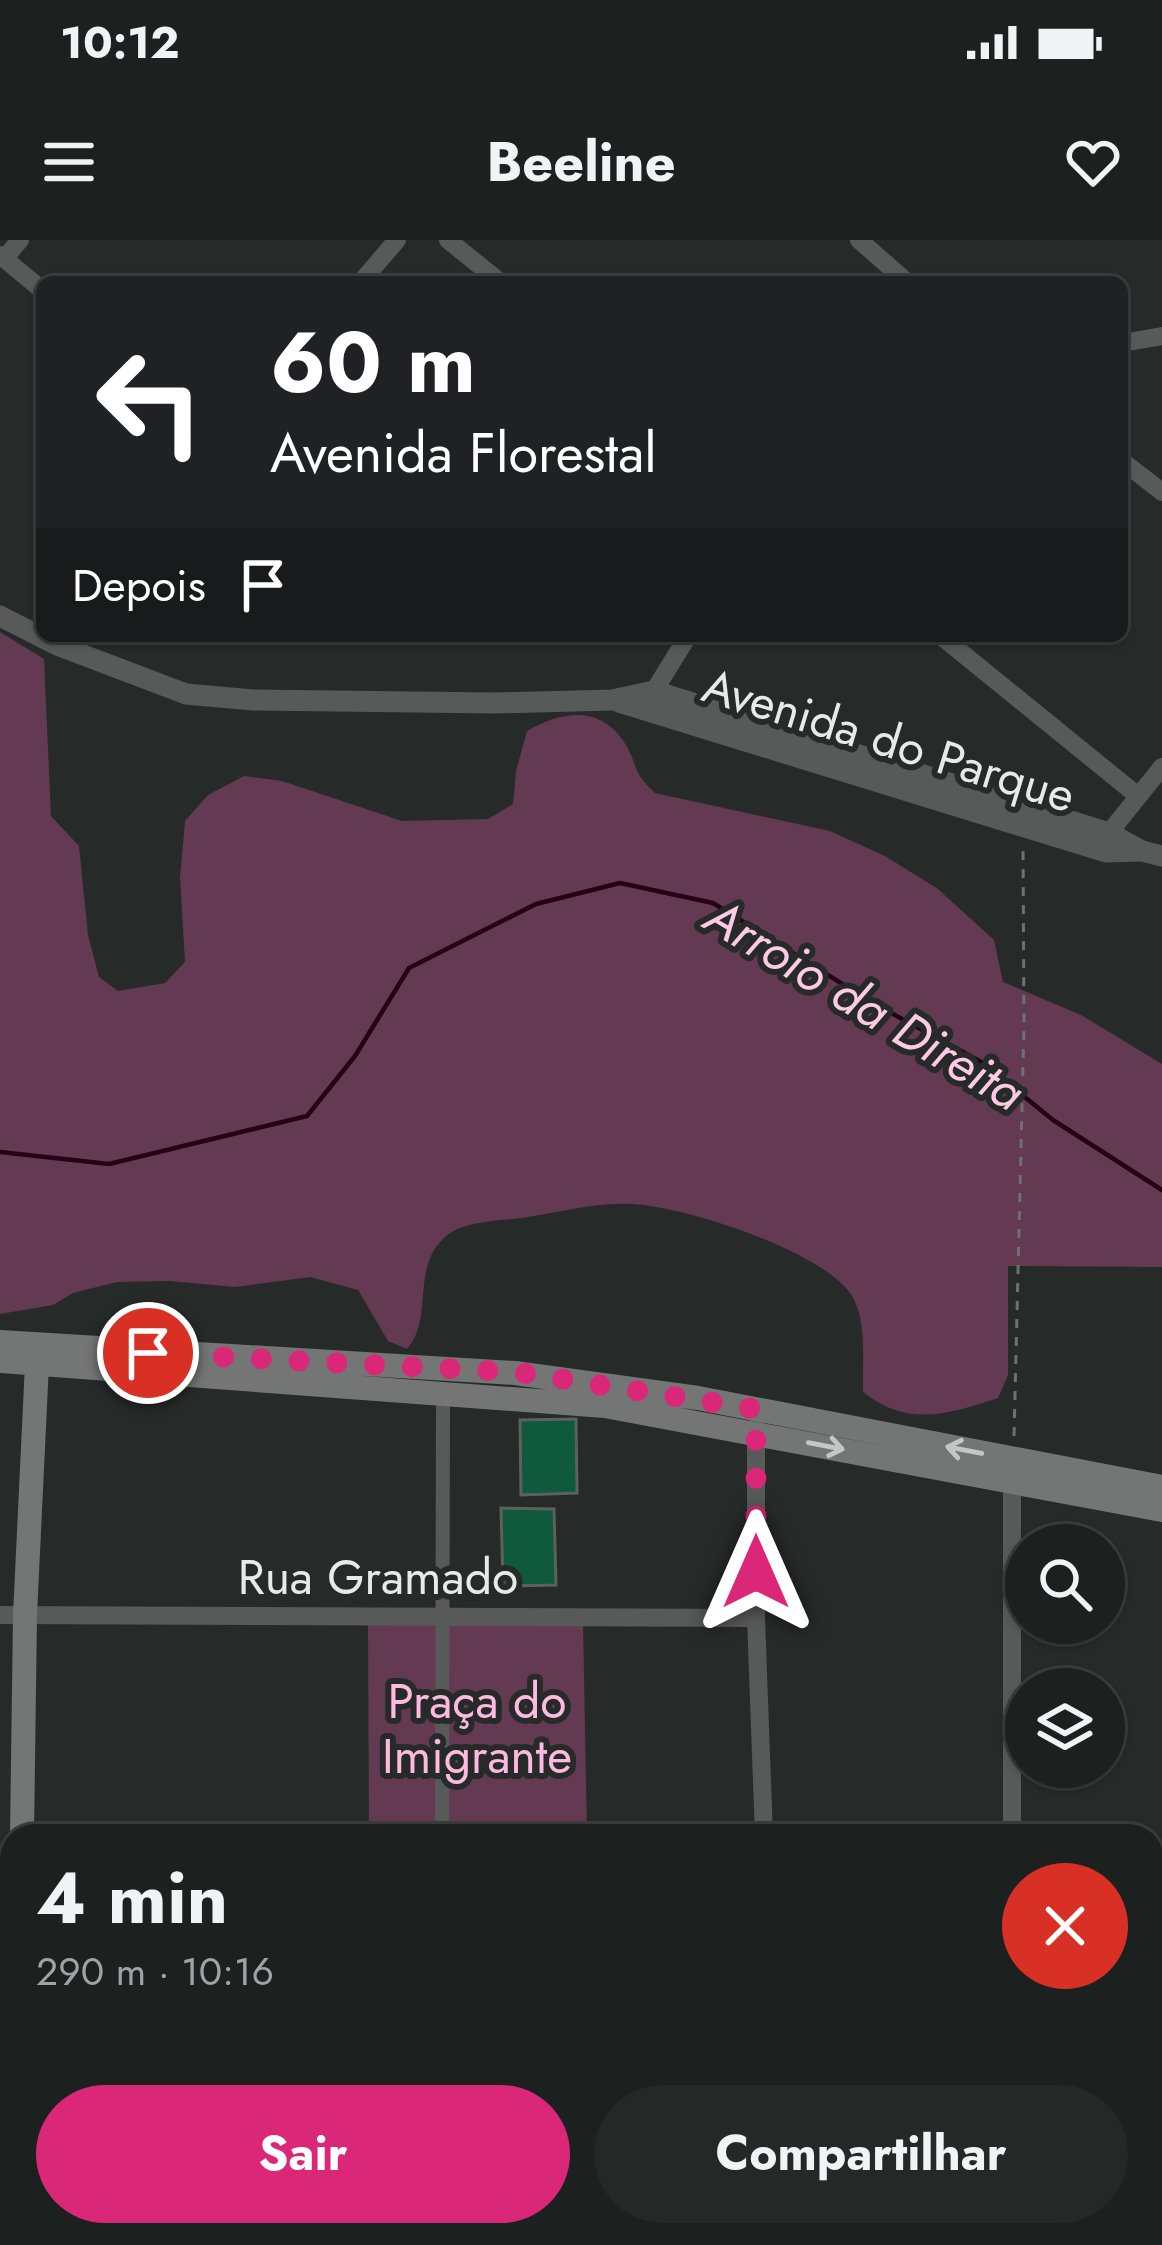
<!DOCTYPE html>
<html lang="pt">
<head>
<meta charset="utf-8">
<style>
	body { margin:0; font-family:Jost,sans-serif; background:#252827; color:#f1f3f6; height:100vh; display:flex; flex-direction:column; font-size:45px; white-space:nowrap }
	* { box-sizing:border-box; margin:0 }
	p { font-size:39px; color:#a0a3a4 }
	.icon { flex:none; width:66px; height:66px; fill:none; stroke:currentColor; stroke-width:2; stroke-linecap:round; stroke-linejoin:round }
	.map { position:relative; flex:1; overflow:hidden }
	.side { position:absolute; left:0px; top:1584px; width:1164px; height:423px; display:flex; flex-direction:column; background:#1c201e; border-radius:36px 36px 0 0; box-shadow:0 3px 9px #0004,0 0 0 3px #3a3e3c }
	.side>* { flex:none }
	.hud { position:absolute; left:36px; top:36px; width:1092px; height:366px; border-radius:18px; box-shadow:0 3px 9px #0004,0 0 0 3px #3a3e3c; background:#202124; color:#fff; overflow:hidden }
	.buttons { position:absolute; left:1005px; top:1284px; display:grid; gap:24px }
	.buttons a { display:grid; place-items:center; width:120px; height:120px; border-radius:50%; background:#1c201e; box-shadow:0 3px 9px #0004,0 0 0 3px #3a3e3c; font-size:60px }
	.pin { position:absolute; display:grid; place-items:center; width:102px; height:102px; color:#fff; margin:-51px; border:6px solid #fff; border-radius:50%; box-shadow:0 3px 12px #0007 }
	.me { position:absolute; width:132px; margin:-66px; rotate:0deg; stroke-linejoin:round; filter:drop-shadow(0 0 9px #0008) }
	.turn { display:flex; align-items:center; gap:42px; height:252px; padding:0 36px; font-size:54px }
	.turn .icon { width:156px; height:156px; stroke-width:2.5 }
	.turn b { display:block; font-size:84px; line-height:102px }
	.then { display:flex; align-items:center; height:114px; padding:0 36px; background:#0003; gap:24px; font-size:45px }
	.round { display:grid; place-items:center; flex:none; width:126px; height:126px; border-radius:63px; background:#252827 }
	.summary { display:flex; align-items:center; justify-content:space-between; height:204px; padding:0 36px }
	h1 { font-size:72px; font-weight:700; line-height:90px }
	.button { display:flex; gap:24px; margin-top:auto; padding:24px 36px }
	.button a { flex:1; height:138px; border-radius:72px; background:#db2777; color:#fff; font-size:48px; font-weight:700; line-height:138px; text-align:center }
	.button a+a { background:#252827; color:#f1f3f6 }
	.status { display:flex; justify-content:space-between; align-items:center; height:84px; padding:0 60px; background:#1c201e; direction:ltr }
	.status svg { height:33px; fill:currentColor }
	header { display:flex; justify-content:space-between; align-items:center; height:156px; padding:0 36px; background:#1c201e; font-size:54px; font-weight:700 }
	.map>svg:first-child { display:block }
	.green { fill:#643a52 }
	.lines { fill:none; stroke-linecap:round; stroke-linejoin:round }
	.stream { stroke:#260018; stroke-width:4.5 }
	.building { fill:#0f593c; stroke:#5c615e; stroke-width:3 }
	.path { stroke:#6d716f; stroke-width:3; stroke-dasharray:9 9; stroke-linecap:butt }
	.pedestrian { stroke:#585a59; stroke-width:14 }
	.minor { stroke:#585a59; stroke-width:18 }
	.tertiary { stroke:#585a59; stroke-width:21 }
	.secondary { stroke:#737674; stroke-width:24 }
	.oneway { stroke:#c4c7c5 }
	.route { stroke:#db2777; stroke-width:21; stroke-dasharray:0 37.8 }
	.labels { text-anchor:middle; stroke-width:12; stroke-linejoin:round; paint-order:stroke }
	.street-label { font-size:48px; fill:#e7eae8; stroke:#262a28 }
	.park-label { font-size:48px; fill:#fdb9df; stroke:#262a28 }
	.water-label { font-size:51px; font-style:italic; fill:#fdc9e5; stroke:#262a28 }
</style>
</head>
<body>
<div class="status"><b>10:12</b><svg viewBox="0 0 49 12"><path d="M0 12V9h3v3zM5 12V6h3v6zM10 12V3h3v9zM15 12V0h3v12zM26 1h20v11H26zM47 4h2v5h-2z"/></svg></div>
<header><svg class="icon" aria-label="menu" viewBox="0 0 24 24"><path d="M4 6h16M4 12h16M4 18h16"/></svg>Beeline<svg class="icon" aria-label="heart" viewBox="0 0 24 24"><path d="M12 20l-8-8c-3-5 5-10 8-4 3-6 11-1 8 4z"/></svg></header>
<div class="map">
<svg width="1162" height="2005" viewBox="0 0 1162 2005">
	<rect width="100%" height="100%" fill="#262a28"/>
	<path class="green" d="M0 392 44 419 51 576 79 606 88 695 99 737 118 751 165 743 185 722 180 638 185 581 208 555 244 536 282 541 402 581 488 579 513 564 516 531 527 491C562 471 601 464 626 505 639 528 631 530 655 553L830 591 885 616 938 649 994 700 1003 742 1081 775 1162 824V1027L1008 1026V1135L998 1158C949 1174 908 1188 863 1152 862 1123 868 1078 850 1053 819 1010 684 966 631 964 596 962 557 973 522 978 498 981 460 981 443 999 411 1030 434 1078 407 1109L388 1101 358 1050 310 1037 235 1047 169 1041 117 1042 73 1053 53 1065 0 1074Z
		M583 1382 587 1596H369L368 1384Z"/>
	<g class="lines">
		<path class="stream" d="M0 912 109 924 307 876 355 816 409 728 536 664 620 643 713 663 871 762 983 823 1053 880 1162 950"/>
	</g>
	<path class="building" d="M576 1179 577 1253 521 1255 520 1180Z
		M501 1268 554 1269 556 1345 503 1346Z
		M1152 1672H1162L1161 1811H1152Z
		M36 1995H147V2005H36Z
		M151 1995H227V2005H151Z
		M609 1996H717V2005H609Z"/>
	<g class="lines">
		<path class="path" d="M1014 1196 1024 785 1023 606"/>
		<path class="pedestrian" d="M442 1596 443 1156
			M445 1995V2005"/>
		<path class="minor" d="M448 0 500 42
			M859 0 907 42
			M0 15 42 50
			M4 19 20 0
			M361 42 397 0
			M1122 103 1162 96
			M1122 221 1162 252
			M941 396 1138 556
			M654 451 688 396
			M1109 593 1162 527
			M756 1187V1378L764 1596
			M0 1375 756 1378
			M1012 1596V1230
			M828 1995 829 2005"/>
		<path class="tertiary" d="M0 376 57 405 186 454 253 460 494 463 612 460 654 451 1109 593 1142 611 1162 616
			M619 462 1106 612 1141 611"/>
		<path class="secondary" d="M0 1102 515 1133 698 1158 1162 1247
			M0 1121 605 1166 1162 1270
			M22 1596 25 1375 37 1124
			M1152 1626H1162
			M1152 1879H1162
			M0 1882H12
			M19 1995V2005"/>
	</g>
	<defs><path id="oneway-shaft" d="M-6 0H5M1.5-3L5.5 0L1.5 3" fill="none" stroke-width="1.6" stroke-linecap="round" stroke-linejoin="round" transform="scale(3)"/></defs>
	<g class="oneway">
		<use href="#oneway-shaft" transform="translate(826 1206) rotate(11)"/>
		<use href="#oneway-shaft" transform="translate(964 1210) rotate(-169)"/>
	</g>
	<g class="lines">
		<path class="route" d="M148 1113 515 1132 756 1169V1332"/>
	</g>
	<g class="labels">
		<g class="street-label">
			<text transform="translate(889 500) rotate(17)" y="17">Avenida do Parque</text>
			<text x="378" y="1354">Rua Gramado</text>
		</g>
		<g class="park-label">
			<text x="477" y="1478">Praça do<tspan x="477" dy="55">Imigrante</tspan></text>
		</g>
		<g class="water-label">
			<text transform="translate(865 764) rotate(31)" y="18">Arroio da Direita</text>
		</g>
	</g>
</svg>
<div class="buttons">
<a><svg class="icon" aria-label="search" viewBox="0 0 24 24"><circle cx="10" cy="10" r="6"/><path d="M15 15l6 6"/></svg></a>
<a><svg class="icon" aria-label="layers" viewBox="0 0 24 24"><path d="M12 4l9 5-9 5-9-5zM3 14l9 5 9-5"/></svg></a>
</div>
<div class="pin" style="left:148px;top:1113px;background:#d93025"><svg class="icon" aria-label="arrive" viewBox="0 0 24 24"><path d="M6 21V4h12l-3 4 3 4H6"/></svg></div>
<svg class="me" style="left:756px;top:1332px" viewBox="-20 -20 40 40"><path d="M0-17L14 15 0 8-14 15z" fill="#db2777" stroke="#fff" stroke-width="4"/></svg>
<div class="hud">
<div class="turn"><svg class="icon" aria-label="left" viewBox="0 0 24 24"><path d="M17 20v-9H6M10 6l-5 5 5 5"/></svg><div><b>60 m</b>Avenida Florestal</div></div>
<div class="then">Depois<svg class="icon" aria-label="arrive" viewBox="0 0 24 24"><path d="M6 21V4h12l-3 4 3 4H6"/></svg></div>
</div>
<section class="side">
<div class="summary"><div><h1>4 min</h1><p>290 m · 10:16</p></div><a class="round" style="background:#d93025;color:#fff"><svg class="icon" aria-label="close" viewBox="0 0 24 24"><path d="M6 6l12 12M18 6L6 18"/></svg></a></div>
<div class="button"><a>Sair</a><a>Compartilhar</a></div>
</section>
</div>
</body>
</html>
